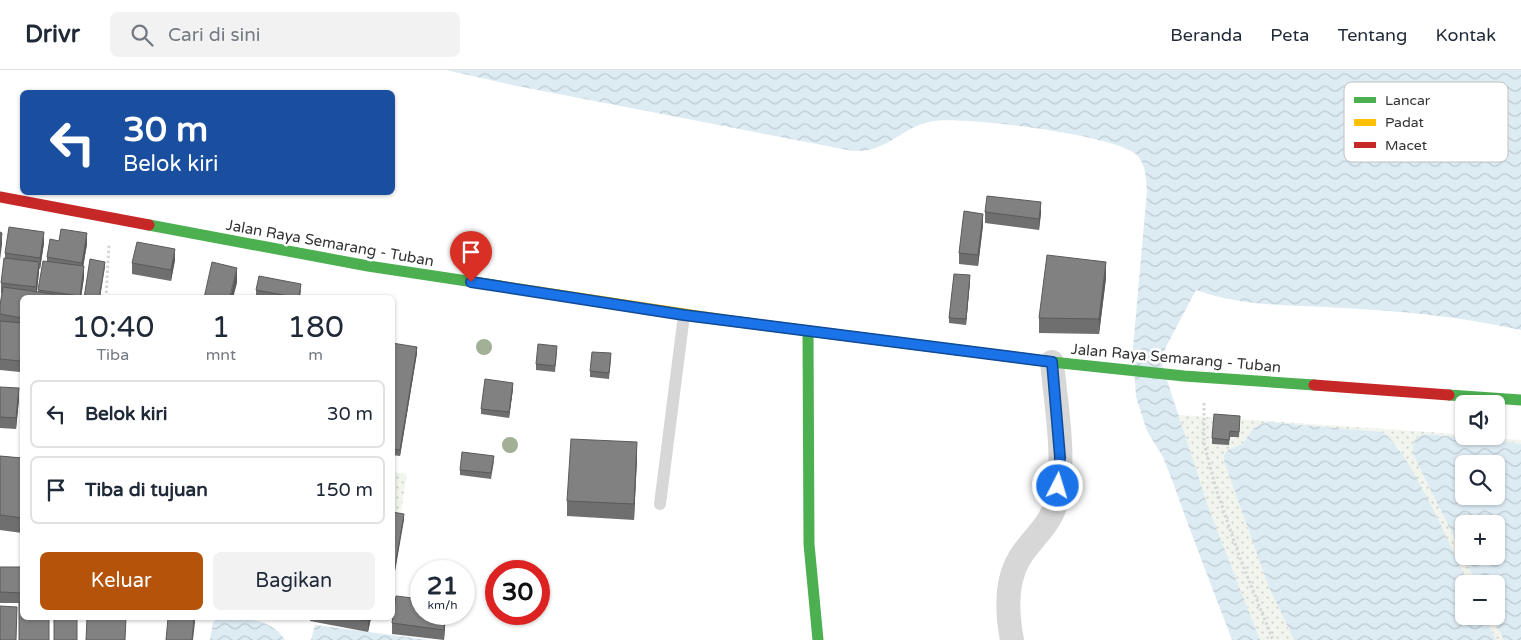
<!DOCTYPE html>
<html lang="id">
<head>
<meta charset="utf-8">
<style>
	body { margin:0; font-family:"Varela Round",sans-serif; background:#f2f2f3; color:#1f2937; height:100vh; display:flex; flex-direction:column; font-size:19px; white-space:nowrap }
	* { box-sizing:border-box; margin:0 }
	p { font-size:16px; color:#747a83 }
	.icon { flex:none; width:28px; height:28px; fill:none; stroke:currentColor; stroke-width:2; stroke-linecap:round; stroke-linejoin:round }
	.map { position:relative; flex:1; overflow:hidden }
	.drawer { position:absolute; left:20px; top:225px; width:375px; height:325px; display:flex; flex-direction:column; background:#fff; border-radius:8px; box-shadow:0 1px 4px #0004 }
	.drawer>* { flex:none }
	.banner { position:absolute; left:20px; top:20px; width:375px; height:105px; border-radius:8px; box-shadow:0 1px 4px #0004; background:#1a4fa0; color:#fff; overflow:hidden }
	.buttons { position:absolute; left:1455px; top:325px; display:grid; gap:10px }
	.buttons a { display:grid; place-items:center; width:50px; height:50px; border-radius:8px; background:#fff; box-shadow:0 1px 4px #0004; font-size:25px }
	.speed { position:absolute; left:410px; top:490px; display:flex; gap:10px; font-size:25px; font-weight:700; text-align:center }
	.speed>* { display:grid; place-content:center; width:65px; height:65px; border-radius:50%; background:#fff; box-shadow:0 1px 4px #0004; line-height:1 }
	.speed small { font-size:12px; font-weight:400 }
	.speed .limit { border:8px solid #d22; background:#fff; color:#111 }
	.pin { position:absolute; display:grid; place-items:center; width:42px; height:42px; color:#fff; margin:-51px -21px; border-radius:50% 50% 50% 0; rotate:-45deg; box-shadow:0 0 5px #0007 }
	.pin .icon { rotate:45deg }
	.me { position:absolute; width:55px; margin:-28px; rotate:5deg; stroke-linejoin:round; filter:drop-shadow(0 0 4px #0008) }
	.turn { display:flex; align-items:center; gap:18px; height:105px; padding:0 20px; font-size:22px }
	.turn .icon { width:65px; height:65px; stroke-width:2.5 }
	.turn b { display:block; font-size:35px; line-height:42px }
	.eta { display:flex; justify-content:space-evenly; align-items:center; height:85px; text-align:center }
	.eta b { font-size:30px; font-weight:600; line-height:35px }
	.action { display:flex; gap:10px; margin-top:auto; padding:10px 20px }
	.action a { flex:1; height:58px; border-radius:8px; background:#b45309; color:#fff; font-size:20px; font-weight:600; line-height:58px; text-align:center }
	.action a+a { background:#f2f2f3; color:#1f2937 }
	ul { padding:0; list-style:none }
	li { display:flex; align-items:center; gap:15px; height:68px; margin:0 10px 8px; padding:0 10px; border:2px solid #e0e1e3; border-radius:8px }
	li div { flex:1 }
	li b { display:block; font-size:19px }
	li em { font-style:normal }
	header { display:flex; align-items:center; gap:30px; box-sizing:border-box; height:70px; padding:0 25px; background:#fff; border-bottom:1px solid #e0e1e3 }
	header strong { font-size:24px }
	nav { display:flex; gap:28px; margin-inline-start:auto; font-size:18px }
	.search { width:350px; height:45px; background:#f2f2f3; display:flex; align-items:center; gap:12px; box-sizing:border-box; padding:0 18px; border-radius:8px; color:#747a83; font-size:19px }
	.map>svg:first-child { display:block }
	.grass { fill:url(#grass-dots) }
	.water { fill:url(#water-waves); fill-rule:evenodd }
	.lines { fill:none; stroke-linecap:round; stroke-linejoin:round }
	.path { stroke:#d6d6d6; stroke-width:3; stroke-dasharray:2.5 2.5; stroke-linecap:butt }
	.lane { stroke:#d7d7d7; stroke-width:12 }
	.street { stroke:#d7d7d7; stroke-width:24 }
	.fast { stroke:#4caf50; stroke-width:11 }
	.slow { stroke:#ffc107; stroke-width:11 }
	.jam { stroke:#c62828; stroke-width:11 }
	.tree { fill:#a2b095 }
	.wall { fill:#6f6f6f }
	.shaded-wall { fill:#5a5a5a }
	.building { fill:#818181; stroke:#5a5a5a }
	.route-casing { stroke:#114b97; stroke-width:12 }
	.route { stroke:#1a73e8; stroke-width:9 }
	.labels { text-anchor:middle; stroke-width:5; stroke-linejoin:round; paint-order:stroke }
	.street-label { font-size:15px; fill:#333; stroke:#fff }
	.key { fill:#fff; stroke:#c2c2c2; stroke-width:1 }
	.key-label { font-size:14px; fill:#333 }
</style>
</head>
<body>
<header>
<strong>Drivr</strong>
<div class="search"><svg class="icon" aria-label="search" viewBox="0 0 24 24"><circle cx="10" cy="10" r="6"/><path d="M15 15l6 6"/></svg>Cari di sini</div>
<nav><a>Beranda</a><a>Peta</a><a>Tentang</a><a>Kontak</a></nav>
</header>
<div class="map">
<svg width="1521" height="570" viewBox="0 0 1521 570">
	<defs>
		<pattern id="grass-dots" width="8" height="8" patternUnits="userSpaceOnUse" patternTransform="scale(1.25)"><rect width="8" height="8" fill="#f1f5ed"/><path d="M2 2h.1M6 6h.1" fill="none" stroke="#cfd2cc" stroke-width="1.8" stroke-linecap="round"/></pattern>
		<pattern id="water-waves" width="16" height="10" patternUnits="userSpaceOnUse" patternTransform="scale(1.25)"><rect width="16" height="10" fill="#ddebf3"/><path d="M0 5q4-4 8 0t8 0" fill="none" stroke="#becad1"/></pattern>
	</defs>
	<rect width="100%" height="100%" fill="#fff"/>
	<path class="grass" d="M1178 345 1429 362 1464 365V366L1521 370V374L1488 369 1424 364 1414 386 1477 514H1468L1434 442 1398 376 1259 355C1248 360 1250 366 1242 374 1230 378 1226 377 1224 391L1268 515 1294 570H1260L1209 439Z
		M392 402 407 404 400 448 393 447Z
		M1484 546H1492L1504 570H1496Z"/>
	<path class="water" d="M446 0H1521V260C1462 247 1403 241 1343 238 1295 235 1242 237 1196 220L1167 275 1162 287 1163 298 1209 439 1260 570H1232L1189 457 1172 410 1163 387 1147 361 1136 327 1133 278 1147 121C1146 109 1146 95 1137 85 1117 65 963 46 933 51 902 56 888 83 853 81L512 15Z
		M1268 352 1381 362C1405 370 1455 486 1468 514H1464V546H1484L1496 570H1294L1268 515 1224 391C1223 378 1233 378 1242 374 1254 361 1247 358 1268 352Z
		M1424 364 1488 369 1521 374V570H1504L1492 546H1496V514H1477L1414 386C1411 375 1413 368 1424 364ZM1464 394H1496V426H1464ZM1464 454H1496V486H1464Z
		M217 548C240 548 271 547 285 570H210L213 553Z
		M315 555 430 570H311Z"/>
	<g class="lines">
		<path class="path" d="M106 228 109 174
			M1204 333V373L1216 419 1240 488 1273 570"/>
		<path class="lane" d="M660 434 684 245"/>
		<path class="street" d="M1012 570C1007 544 1005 513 1019 489 1030 470 1048 458 1055 436 1067 392 1056 337 1052 292"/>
		<path class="fast" d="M149 155 368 196 500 216
			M731 251 1052 292 1184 306 1314 315
			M808 262 809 474 818 570
			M1449 325 1521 330"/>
		<path class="slow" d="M500 216 731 251"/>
		<path class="jam" d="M0 127 149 155
			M1314 315 1449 325"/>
	</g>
	<g class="tree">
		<circle cx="484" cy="277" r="8"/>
		<circle cx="510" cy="375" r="8"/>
	</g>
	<path class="wall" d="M985 142 1041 143 1039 160 985 153Z
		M983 155 978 196 959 194V183Z
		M44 173 40 199H39L37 222H38L47 191V187L87 174 83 196 84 207 81 228H22V278L20 302 0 300V235L2 224 1 223V213L5 189V183Z
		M175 190 171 211 132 204V193Z
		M1106 208 1099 264 1039 263V248Z
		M970 211 966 255 949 253V248Z
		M256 220H301L300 228H265L256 226Z
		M392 273 417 283 400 386 392 385Z
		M557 282 555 302 536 300V294Z
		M611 289 609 309 590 307V301Z
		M0 317 19 329 16 359 0 358Z
		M513 319 509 348 481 344V339Z
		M22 342V363H21Z
		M1240 352 1239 367H1230L1229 375 1212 374V368Z
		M0 386 22 388V463L0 460Z
		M637 388 634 450 567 446V431Z
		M494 391 491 409 460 405V400Z
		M0 497H22V548L19 533H0Z
		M421 544H446L444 570 392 564V553Z
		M310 548H371L368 562 310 551Z"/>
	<path class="shaded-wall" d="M1041 132V143L1039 160V149Z
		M983 144V155L978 196V185Z
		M44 162V173L40 199V188Z
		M2 163V174L0 190V179Z
		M87 163V174L82 204V193Z
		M175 179V190L171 211V200Z
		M39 192V203L36 228V217Z
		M105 192V197L100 228H99Z
		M1106 192V208L1099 264V249Z
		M84 196V207L81 228H80Z
		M237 198V213L233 228H230Z
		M970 205V211L966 255V249Z
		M22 268V278L20 302V291Z
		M417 277V283L400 386V380Z
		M513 313V319L509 348V342Z
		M19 318V329L16 359V348Z
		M637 372V388L634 450V434Z
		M404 444V450L393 513V508Z
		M445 544H446L444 570V560Z
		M194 548H195V552L193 570H192Z
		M369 548H371L368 562V551Z"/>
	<path class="building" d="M987 126 1041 132 1039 149 985 142Z
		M964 141 983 144 978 185 959 183Z
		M9 157 44 162 40 188 5 183Z
		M61 159 87 163 82 193 47 187 50 169 59 171Z
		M0 162 2 163 0 179Z
		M137 172 175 179 171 200 132 193Z
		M1047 185 1106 192 1099 249 1039 248Z
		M4 188 39 192 36 217 1 213Z
		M90 189 105 192 99 228H84Z
		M43 191 84 196 80 226 38 220Z
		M212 192 237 198 230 226 236 228H204Z
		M954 204 970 205 966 249 949 248Z
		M259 206 301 214 299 228 256 220Z
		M3 217 53 224V228H22V248L0 244V235Z
		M0 251 22 253V268L20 291 0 289Z
		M392 273 417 277 400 380 392 379Z
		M538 274 557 276 555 296 536 294Z
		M592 282 611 283 609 303 590 301Z
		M485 309 513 313 509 342 481 339Z
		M0 317 19 318 16 348 0 347Z
		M22 342V357H21Z
		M1214 344 1240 346 1239 362 1230 361 1229 370 1212 368Z
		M571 369 637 372 634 434 567 431Z
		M462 382 494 386 491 403 460 400Z
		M0 386 22 388V448L0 445Z
		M392 442 404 444 393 508H392Z
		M0 497H22V523L0 522Z
		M396 526 421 529V544H445L444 560 392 553Z
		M19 532H22V548H49V570H19Z
		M0 536 17 537 16 570H0Z
		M54 548H77V570H54Z
		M87 548H126L125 570H86Z
		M168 548H194L192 570H166Z
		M349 548H369L368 551Z"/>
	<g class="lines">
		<g class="route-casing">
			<path id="route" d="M471 212 684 245 1052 292 1060 387 1058 416"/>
		</g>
		<use href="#route" class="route"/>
	</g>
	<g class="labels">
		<g class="street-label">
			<text transform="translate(330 173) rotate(10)" y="5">Jalan Raya Semarang - Tuban</text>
			<text transform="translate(1176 288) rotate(5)" y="5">Jalan Raya Semarang - Tuban</text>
		</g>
	</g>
	<rect x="1344" y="12" width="164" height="80" rx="8" class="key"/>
	<rect x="1354" y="27" width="22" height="6" fill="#4caf50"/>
	<rect x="1354" y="49" width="22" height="7" fill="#ffc107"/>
	<rect x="1354" y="72" width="22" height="6" fill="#c62828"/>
	<g class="key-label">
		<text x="1385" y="35">Lancar</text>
		<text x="1385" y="57">Padat</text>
		<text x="1385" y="80">Macet</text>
	</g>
</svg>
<div class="buttons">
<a><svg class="icon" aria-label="sound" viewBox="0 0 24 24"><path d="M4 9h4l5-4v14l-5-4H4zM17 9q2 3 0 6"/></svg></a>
<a><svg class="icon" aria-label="search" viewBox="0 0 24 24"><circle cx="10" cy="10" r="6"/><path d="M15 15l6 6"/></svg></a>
<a>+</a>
<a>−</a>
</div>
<div class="speed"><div>21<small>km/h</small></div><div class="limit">30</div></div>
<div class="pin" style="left:471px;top:212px;background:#d93025"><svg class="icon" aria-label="arrive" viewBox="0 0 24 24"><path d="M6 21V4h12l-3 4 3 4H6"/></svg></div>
<svg class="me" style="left:1058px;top:416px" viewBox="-20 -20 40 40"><circle r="17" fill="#1a73e8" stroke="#fff" stroke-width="3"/><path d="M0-11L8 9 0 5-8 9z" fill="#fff"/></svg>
<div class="banner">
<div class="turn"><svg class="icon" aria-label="left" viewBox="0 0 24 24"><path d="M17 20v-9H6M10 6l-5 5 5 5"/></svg><div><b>30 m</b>Belok kiri</div></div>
</div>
<section class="drawer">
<div class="eta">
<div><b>10:40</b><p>Tiba</p></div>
<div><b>1</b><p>mnt</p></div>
<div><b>180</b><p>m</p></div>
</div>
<ul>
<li><svg class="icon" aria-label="left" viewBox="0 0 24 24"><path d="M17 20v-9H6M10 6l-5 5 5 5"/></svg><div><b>Belok kiri</b></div><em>30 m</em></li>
<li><svg class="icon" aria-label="arrive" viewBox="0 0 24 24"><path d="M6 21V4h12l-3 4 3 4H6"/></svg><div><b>Tiba di tujuan</b></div><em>150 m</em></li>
</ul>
<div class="action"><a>Keluar</a><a>Bagikan</a></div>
</section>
</div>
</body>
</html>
